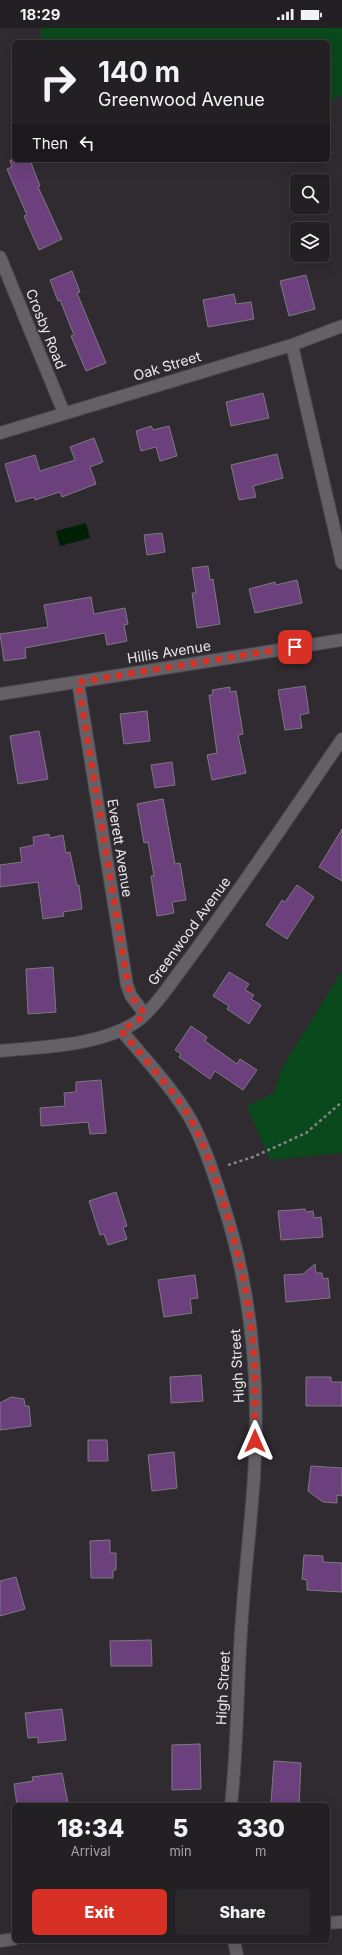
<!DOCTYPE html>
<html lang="en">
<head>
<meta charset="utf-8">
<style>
	body { margin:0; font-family:Inter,sans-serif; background:#2b282c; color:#f1f3f6; height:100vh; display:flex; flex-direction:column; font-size:15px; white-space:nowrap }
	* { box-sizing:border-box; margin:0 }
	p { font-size:13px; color:#a3a3a6 }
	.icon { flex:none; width:22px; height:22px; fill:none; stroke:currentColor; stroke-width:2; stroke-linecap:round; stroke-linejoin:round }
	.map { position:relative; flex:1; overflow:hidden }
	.panel { position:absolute; left:12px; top:1775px; width:318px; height:140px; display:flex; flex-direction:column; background:#232024; border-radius:6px; box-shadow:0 4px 16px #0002,0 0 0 1px #403e41 }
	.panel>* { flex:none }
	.guide { position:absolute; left:12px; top:12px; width:318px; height:122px; border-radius:6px; box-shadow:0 4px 16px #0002,0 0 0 1px #403e41; background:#232024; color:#f1f3f6; overflow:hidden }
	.tools { position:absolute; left:290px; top:146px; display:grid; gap:8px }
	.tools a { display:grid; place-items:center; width:40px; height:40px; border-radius:6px; background:#232024; box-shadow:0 4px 16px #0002,0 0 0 1px #403e41; font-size:20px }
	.pin { position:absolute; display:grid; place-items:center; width:34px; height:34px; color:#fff; margin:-17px; border-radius:8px; box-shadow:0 2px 6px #0006 }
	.me { position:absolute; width:44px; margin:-22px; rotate:0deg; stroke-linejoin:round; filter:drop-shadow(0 0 3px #0008) }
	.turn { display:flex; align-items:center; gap:14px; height:84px; padding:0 20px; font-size:18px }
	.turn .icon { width:52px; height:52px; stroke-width:2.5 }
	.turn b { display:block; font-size:28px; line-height:34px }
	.then { display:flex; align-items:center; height:38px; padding:0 20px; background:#0003; gap:8px; font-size:15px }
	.eta { display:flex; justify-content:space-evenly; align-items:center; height:68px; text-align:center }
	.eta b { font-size:24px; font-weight:800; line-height:28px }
	.button { display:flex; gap:8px; margin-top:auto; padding:8px 20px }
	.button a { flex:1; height:46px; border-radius:6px; background:#d93025; color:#fff; font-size:16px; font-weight:800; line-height:46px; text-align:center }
	.button a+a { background:#2b282c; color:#f1f3f6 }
	.status { display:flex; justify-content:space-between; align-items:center; height:28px; padding:0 20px; background:#232024; direction:ltr }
	.status svg { height:11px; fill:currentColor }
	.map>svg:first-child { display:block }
	.green { fill:#09491b }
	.water { fill:#002005 }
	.building { fill:#6b407c; stroke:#7e7980 }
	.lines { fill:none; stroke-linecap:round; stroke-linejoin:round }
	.minor-casing { stroke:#49464a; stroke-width:14 }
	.path { stroke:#888489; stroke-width:2.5; stroke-dasharray:3 3; stroke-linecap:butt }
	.minor { stroke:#646066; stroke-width:12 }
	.route { stroke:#d93025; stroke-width:7; stroke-dasharray:0 12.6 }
	.labels { text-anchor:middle; stroke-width:3; stroke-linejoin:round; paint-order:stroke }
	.street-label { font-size:14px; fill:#e9e6ea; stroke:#2f2b30 }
</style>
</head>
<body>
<div class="status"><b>18:29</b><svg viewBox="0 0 49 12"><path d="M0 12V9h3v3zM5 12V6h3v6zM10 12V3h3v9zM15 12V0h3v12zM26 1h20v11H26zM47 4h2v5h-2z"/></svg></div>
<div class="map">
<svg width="342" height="1927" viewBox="0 0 342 1927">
	<rect width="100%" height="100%" fill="#2f2b30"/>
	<path class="green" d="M41 0H342V67L328 74V14H41Z
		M342 943V1125L270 1132 247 1079 274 1065 282 1040Z"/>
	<path class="water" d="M86 495 90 510 60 518 56 503Z"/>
	<path class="building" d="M10 132H30L40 158 38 159 62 211 39 222 24 188 27 187 7 141 12 139Z
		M72 243 80 264 77 265 106 335 86 343 71 308 74 307 60 272 58 273 50 252Z
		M306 247 315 281 289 288 280 253Z
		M234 266 236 276 251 274 254 291 208 299 203 272Z
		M263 365 269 390 231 398 226 374Z
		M151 398 153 402 169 398 177 428 160 433 156 419 141 423 136 403Z
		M94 410 103 434 90 439 96 456 62 469 60 464 35 472 34 469 16 474 5 436 35 427 40 443 75 432 70 419Z
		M277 426 283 450 253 458 256 469 239 472 231 437Z
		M162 505 165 524 147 527 144 507Z
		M208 538 210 552 213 551 220 596 197 600 192 565H196L192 540Z
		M297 552 302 575 255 585 249 561 275 554 276 557Z
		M91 569 94 586 125 580 128 596 124 597 127 613 107 617 105 605 25 620 26 630 4 633 0 606 48 599 44 577Z
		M305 658 309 685 300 687 302 700 285 702 278 662Z
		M230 659V664L236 663 243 706 238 707 246 745 212 752 207 727 217 725 209 667H213L212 662Z
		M147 683 150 713 124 716 120 686Z
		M39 703 48 751 18 756 10 708Z
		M172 734 175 757 155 760 151 737Z
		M163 771 175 836 180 835 186 872 172 874 174 885 157 888 151 848H154L148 814 144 815 137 776Z
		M342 801V853L319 839Z
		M49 806 50 810 63 807 66 825 70 824 77 858 79 857 82 881 63 884 64 888 43 891 38 854 0 859V837L22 834 20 820 34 817 33 809Z
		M297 857 314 869 287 911 266 897 282 872 285 874Z
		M53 939 56 984 28 986 26 941Z
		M229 944 249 956 245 962 254 967 251 971 261 977 249 996 227 981 229 978 213 968Z
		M191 998 207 1009 205 1013 237 1036 240 1031 257 1042 243 1062 215 1043 210 1051 179 1029 181 1026 175 1022Z
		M101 1052 106 1105 90 1106 88 1094 41 1098 40 1080 65 1078 64 1065 76 1064V1054Z
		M116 1164 127 1198 123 1199 127 1211 108 1217 104 1206 100 1207 89 1173Z
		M305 1181 306 1184 313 1183 314 1190 321 1189 323 1209 281 1212 278 1183Z
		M315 1236 316 1245H322L323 1251 328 1250 330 1270 286 1274 284 1247 303 1246Z
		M195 1247 198 1270 190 1271 192 1285 164 1289 158 1252Z
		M201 1347 203 1373 171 1375 170 1349Z
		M306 1349H331V1354H342V1378H306Z
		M11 1369 24 1371 25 1378H29L31 1398 0 1402V1375Z
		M88 1412H107L108 1433H88Z
		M174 1424 177 1460 152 1463 148 1427Z
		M311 1438 342 1440V1468L337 1467V1475L323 1474 308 1463Z
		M110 1512V1525H116V1542H113V1550H91L90 1513Z
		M304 1527 323 1528V1534L342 1535V1564L307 1562V1552L302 1551Z
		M16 1549 25 1581 0 1588V1553Z
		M151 1612 152 1638H111L110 1613Z
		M62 1681 66 1712 38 1715V1709L28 1710 25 1685Z
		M200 1716 201 1761 172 1762V1717Z
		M274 1733 301 1735 299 1777 271 1775Z
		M62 1745 68 1775 56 1777H17L14 1756 33 1753 32 1749Z"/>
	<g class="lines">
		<g class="minor-casing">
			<path id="minor" d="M0 229 64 385
				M292 317 342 535
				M0 405 292 317 342 298
				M78 654 127 957 131 968 145 986
				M0 666 342 612
				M121 1002C145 1031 172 1059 191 1092 205 1118 214 1147 223 1175 252 1263 260 1356 254 1448 251 1496 245 1543 242 1590 237 1652 238 1715 231 1777
				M0 1023C42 1019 96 1018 133 996 151 986 173 952 186 935 240 862 291 786 342 711
				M328 1895 342 1894
				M0 1913 14 1911
				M234 1913 237 1927"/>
		</g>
		<path class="path" d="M228 1137 253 1129 306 1105 342 1074"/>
		<use href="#minor" class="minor"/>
	</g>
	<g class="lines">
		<path class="route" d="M255 1413C254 1385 256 1357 254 1328 250 1271 237 1217 220 1163 211 1138 203 1113 190 1090 171 1059 144 1031 121 1002L135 995 145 986 131 968 128 957 78 654 295 619"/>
	</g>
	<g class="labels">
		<g class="street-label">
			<text transform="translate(46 301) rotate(68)" y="5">Crosby Road</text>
			<text transform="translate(167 338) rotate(-17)" y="5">Oak Street</text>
			<text transform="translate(169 624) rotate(-9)" y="5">Hillis Avenue</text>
			<text transform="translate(120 820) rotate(81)" y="5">Everett Avenue</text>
			<text transform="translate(189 903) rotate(-54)" y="5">Greenwood Avenue</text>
			<text transform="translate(237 1338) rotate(-93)" y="5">High Street</text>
			<text transform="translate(223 1660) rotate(-87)" y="5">High Street</text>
		</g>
	</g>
</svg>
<div class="tools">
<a><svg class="icon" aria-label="search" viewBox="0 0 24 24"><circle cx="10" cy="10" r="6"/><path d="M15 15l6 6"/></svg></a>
<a><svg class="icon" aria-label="layers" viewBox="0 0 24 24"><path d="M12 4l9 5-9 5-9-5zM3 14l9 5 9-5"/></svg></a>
</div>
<div class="pin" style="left:295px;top:619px;background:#d93025"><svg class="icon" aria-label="arrive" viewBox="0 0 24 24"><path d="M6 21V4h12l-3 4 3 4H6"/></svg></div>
<svg class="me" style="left:255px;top:1413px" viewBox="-20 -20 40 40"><path d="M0-17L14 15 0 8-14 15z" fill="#d93025" stroke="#fff" stroke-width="4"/></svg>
<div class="guide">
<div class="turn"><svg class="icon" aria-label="right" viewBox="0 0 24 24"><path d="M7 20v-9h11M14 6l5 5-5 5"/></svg><div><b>140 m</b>Greenwood Avenue</div></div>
<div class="then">Then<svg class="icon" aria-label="left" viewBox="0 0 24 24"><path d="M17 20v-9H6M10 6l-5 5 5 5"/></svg></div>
</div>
<section class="panel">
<div class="eta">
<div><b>18:34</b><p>Arrival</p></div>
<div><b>5</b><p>min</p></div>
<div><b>330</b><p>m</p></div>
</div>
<div class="button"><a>Exit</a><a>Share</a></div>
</section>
</div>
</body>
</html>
